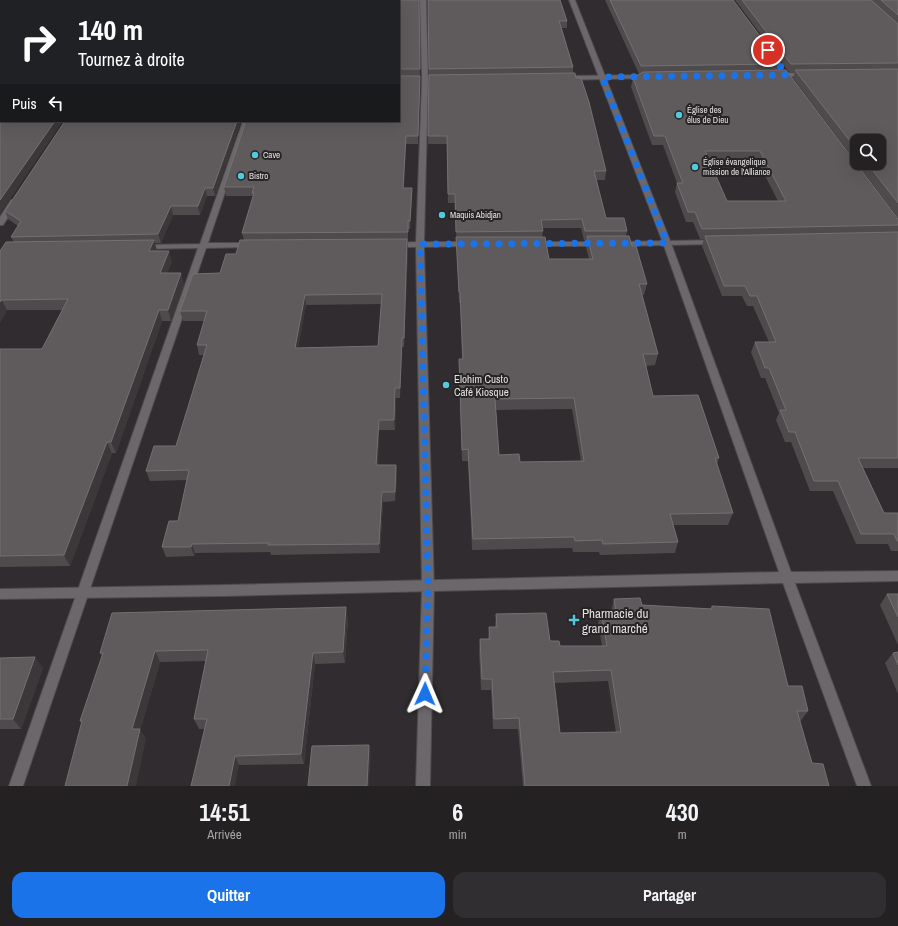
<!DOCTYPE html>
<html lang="fr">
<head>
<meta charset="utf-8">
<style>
	body { margin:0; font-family:"Archivo Narrow",sans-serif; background:#302e30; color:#f1f3f6; height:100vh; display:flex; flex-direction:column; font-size:15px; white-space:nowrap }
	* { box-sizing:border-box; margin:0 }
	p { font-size:13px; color:#a3a3a6 }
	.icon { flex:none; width:22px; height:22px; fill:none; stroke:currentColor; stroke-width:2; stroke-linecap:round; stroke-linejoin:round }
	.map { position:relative; height:786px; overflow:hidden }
	.sheet { display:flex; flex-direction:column; background:#242123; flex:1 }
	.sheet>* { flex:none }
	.top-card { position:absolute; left:0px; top:0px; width:400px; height:122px; box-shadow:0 4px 16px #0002,0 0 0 1px #413e41; background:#202124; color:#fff; overflow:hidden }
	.controls { position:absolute; left:850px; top:134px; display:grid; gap:8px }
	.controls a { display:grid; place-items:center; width:36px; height:36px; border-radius:8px; background:#242123; box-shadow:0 4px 16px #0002,0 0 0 1px #413e41; font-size:20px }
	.pin { position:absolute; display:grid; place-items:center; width:34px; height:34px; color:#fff; margin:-17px; border:2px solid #fff; border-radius:50%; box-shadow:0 1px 4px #0007 }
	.me { position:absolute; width:44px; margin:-22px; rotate:1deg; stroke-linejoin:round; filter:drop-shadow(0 0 3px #0008) }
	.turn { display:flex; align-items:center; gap:14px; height:84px; padding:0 12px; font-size:18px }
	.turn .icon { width:52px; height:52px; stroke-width:2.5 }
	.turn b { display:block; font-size:28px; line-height:34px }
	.then { display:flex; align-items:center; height:38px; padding:0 12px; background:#0003; gap:8px; font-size:15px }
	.eta { display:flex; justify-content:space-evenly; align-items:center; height:68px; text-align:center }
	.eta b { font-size:24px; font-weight:700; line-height:28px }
	.cta { display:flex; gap:8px; margin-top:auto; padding:8px 12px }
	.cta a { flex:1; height:46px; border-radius:12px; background:#1a73e8; color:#fff; font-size:16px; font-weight:700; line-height:46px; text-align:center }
	.cta a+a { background:#302e30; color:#f1f3f6 }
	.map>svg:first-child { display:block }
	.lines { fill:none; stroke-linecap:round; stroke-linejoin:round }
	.street-casing { stroke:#4d4a4c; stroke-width:2 }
	.secondary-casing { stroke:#4d4a4c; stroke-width:2 }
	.street { fill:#6b676a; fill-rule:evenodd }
	.secondary { fill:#6b676a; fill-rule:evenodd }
	.wall { fill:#4f4b4d; fill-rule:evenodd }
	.shaded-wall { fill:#3c383a }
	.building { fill:#5f5b5d; stroke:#747072; fill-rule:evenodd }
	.route { stroke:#1a73e8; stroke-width:7; stroke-dasharray:0 12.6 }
	.poi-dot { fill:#53cadc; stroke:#262325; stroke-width:1.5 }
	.labels { text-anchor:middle; stroke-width:4; stroke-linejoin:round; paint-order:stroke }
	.far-poi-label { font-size:9px; fill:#e3e0e2; stroke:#262325; text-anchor:start }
	.poi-label { font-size:11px; fill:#e3e0e2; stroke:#262325; text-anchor:start }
	.near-poi-label { font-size:13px; fill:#e3e0e2; stroke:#262325; text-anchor:start }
</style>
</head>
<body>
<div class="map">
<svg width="898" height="786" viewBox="0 0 898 786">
	<rect width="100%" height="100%" fill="#302c2f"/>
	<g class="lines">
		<g class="street-casing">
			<path id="street" d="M12 0H18L11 1Z
				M420 0H426L428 80 424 242H470L474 244 470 246 424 247 434 587 430 786H416L422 587 416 247H394L390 245 394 243 416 242 422 80Z
				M1 12V16L0 17V13Z
				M776 73H808L811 75 808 77 774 76 773 75Z
				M648 75 650 76V78L564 80 561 78 564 76Z
				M243 121H249L208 243H252L256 245 252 247 206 248 23 786H9L198 248 142 249 138 247 142 245 200 244Z
				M11 200H17L18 202 3 225H0V217Z
				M716 240H719V244L618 246 614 244 618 242Z
				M529 242H600L604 244 600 246H532L528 244Z"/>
		</g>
		<g class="secondary-casing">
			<path id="secondary" d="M569 0H575L671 243 791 572 898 571V581L795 583 871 786H857L783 583 224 596 0 599V589L224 585 779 572 663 243Z"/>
		</g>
		<use href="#street" class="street"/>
		<use href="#secondary" class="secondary"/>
	</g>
	<path class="wall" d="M419 0 420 84 418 144H406L404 188 412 196 410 229H408V241H407L408 249 404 347H402L400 398H396L395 430H379L378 465H396L397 475 395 501 383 502 380 553 271 555 270 552 195 553 194 556 166 557 162 547 178 521 187 480 150 481 146 471 176 446 204 355H199L197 345 204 321H183L180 311 220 273 236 254 244 240 242 233 253 197V196H226L224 187 399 121V1ZM382 304 378 346 298 348 306 305Z
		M428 0 567 21V28H562L573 67V73L606 171 605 180H596L606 218 627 231 626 236 632 246 647 284 644 295H642L658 354 655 365 646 366 653 396 719 458 717 464 733 513 728 525H673L678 542 675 553 600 555 599 552H573L572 548 472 550 468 461H462L459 371V359H462L460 303H459L455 203H448L447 144H428L429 75ZM542 228H581L584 240H587L586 247 589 259H549L542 237 543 231ZM572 409 581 461 520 462 499 455 496 410Z
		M605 0H733L781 64 780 70 898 219V468H863L884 513H898V551H891L888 544H856L833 491H810L791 442H785L776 420 779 413 765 378H761L751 352 755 342H769L753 306H747L742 296H722L702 246 704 239H700L693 222H686L675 192 677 183 663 145H652L631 87 633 78 639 74ZM709 160H757L778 201H727Z
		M735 0H898V218L793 78 795 72H789ZM857 141 879 163H857Z
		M65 121H241L215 196H207L200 215H173L161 243H155L157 251 172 262 167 273 184 284 171 321H162L116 453H112L70 566 0 567V349H42L62 310H7L0 322V251L14 242 11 237 18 226 8 219 5 211Z
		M887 594H898V645L880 605Z
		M614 599 642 605 710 609 712 606 788 686 808 711 800 722 812 763 829 786H523L518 729H493L491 690H481L479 651 480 639H488L489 627H495L496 614 560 646H602L598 623 601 612H611ZM608 681 616 733H560L554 683Z
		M348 618 345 663 315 664 304 764 239 765 204 729H199L194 719 206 661 160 662 140 730 146 739 82 723 80 721 102 656 100 653Z
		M898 652V694L885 663 893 653Z
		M0 658 43 668 21 729H0Z"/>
	<path class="shaded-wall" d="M420 76V84L418 144V136Z
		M55 121H63L0 214V200Z
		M237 121H241L215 196 213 188Z
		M406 136V144L403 197V188Z
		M205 188 207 196 200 215 198 206Z
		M412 188V196L410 229V221Z
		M171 206 173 215 161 243 158 234Z
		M407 239 408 249 404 347V338Z
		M154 240 157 251 152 262 149 251Z
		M169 251 172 262 163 284 160 273Z
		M181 273 184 284 171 321 168 310Z
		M305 295 306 305 296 358 295 348Z
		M2 300 7 310 0 322V302Z
		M159 310 162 321 116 453 111 442Z
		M402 338V347L400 398V388Z
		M395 388 396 398 395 430 394 420Z
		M379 420V430L377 475 376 465Z
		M107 442 112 453 70 566 64 555Z
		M396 465 397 475 395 501V492Z
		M382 492 383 502 380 553 379 544Z
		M192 544 195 553 194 556 191 547Z
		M346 607 348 618 345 663 343 652Z
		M155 651 160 662 140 730 146 739 136 786H127L132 729Z
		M313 653 315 664 304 764 301 754Z
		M35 657 43 668 21 729 13 719Z
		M369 745 371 754 369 786H367Z
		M235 756 239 765 235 786H229Z"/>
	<path class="building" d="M22 0H419L420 69H399V1H21Z
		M428 0H560L567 21H559L573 67 429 69Z
		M610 0H733L781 64 641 66Z
		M742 0H871L898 24V63L791 64Z
		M881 0H898V15Z
		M1 21V121H55L0 200V22Z
		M898 69V203L867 163H879V141H857V150L795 70Z
		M786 70 898 219V225L702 229 695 212H688L677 183H683L665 136H654L633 78 643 72ZM705 151H760L786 201H727Z
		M575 73 576 78H581L589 102 606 171H594L606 218H624L627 231H585L582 219 541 220 543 231 456 232 455 194H448L447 136H428L429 75Z
		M399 76H420L418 136H406L403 188H412L410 221H408V232L242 233 254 193H252L254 187H224L246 121H399Z
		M65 121H237L213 188H205L198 206H171L158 234 11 237 21 221 5 211Z
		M898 232V458H858L884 513H898V541H897L894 534H861L838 481H814L795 432H789L780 410H786L769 368H765L755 342H776L757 296H750L745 286H724L705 236Z
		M587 236H629L632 246H636L647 284H639L658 354H643L653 396 698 395 719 458H715L733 513 670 514 678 542 603 544 602 540 575 541 574 537 473 539 468 449 462 450 459 359H463L460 292H459L456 237H545L549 259H593ZM574 398 584 461 520 462 519 454 499 455 495 399Z
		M407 239 404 338H402L400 388H395L394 420H379L376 465H396L395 492H382L379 544 268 545 269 543 192 544 191 547H162L169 521H178L189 470 146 471 154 446H176L207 345H197L207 311H180L193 274 220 273 226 254H236L240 240ZM382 294 378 346 295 348 305 295Z
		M154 240 149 251H169L160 273H181L168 310H159L111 442H107L64 555 0 556V349H42L68 299 2 300 0 302V251L6 242Z
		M887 594H898V617Z
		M640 598 642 605 712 609V606L769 609 788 686H802L808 711H797L812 763 823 764 829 786H525L519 718 494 719 492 679H482L480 639H490L489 627H497L496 614 546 613 550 641H559L560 646H607L601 612H616L614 599ZM611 670 621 732 560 733 553 672Z
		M346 607 343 652 313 653 301 754 235 756 229 786H191L207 719H194L208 650 155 651 132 729H140L127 786H65L82 721H80L103 653H100L112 613Z
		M898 652V665L893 653Z
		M35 657 13 719H0V658Z
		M369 745 367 786H308L312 746Z"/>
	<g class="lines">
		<path class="route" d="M425 694 428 587 420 244 667 243 602 77 787 75 768 50"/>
	</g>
	<g class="poi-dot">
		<circle cx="679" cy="115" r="4"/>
		<circle cx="255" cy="155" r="4"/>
		<circle cx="695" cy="167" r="4"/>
		<circle cx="241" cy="176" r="4"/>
		<circle cx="442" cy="215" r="4"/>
		<circle cx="446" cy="385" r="4"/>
		<path d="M572 614h4v4h4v4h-4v4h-4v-4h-4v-4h4z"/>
	</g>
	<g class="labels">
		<g class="far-poi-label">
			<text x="687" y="113">Église des<tspan x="687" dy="10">élus de Dieu</tspan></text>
			<text x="263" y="158">Cave</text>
			<text x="703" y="165">Église évangelique<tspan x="703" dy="10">mission de l'Alliance</tspan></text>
			<text x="249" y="179">Bistro</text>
			<text x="450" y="218">Maquis Abidjan</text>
		</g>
		<g class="poi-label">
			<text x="454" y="383">Elohim Custo<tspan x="454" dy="13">Café Kiosque</tspan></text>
		</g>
		<g class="near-poi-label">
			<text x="582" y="618">Pharmacie du<tspan x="582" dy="15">grand marché</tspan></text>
		</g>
	</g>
</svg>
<div class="controls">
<a><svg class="icon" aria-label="search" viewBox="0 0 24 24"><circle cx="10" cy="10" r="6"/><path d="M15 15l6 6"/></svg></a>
</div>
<div class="pin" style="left:768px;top:50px;background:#d93025"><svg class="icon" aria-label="arrive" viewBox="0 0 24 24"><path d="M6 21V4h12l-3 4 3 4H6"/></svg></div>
<svg class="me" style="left:425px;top:694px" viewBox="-20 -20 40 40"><path d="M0-17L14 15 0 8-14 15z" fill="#1a73e8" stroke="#fff" stroke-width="4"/></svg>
<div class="top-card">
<div class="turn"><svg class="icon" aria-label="right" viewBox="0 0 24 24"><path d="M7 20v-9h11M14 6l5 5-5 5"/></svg><div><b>140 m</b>Tournez à droite</div></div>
<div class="then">Puis<svg class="icon" aria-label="left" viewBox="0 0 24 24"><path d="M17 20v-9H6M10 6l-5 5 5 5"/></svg></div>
</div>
</div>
<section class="sheet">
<div class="eta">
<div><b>14:51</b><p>Arrivée</p></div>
<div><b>6</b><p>min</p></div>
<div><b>430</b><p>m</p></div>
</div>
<div class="cta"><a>Quitter</a><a>Partager</a></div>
</section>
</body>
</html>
